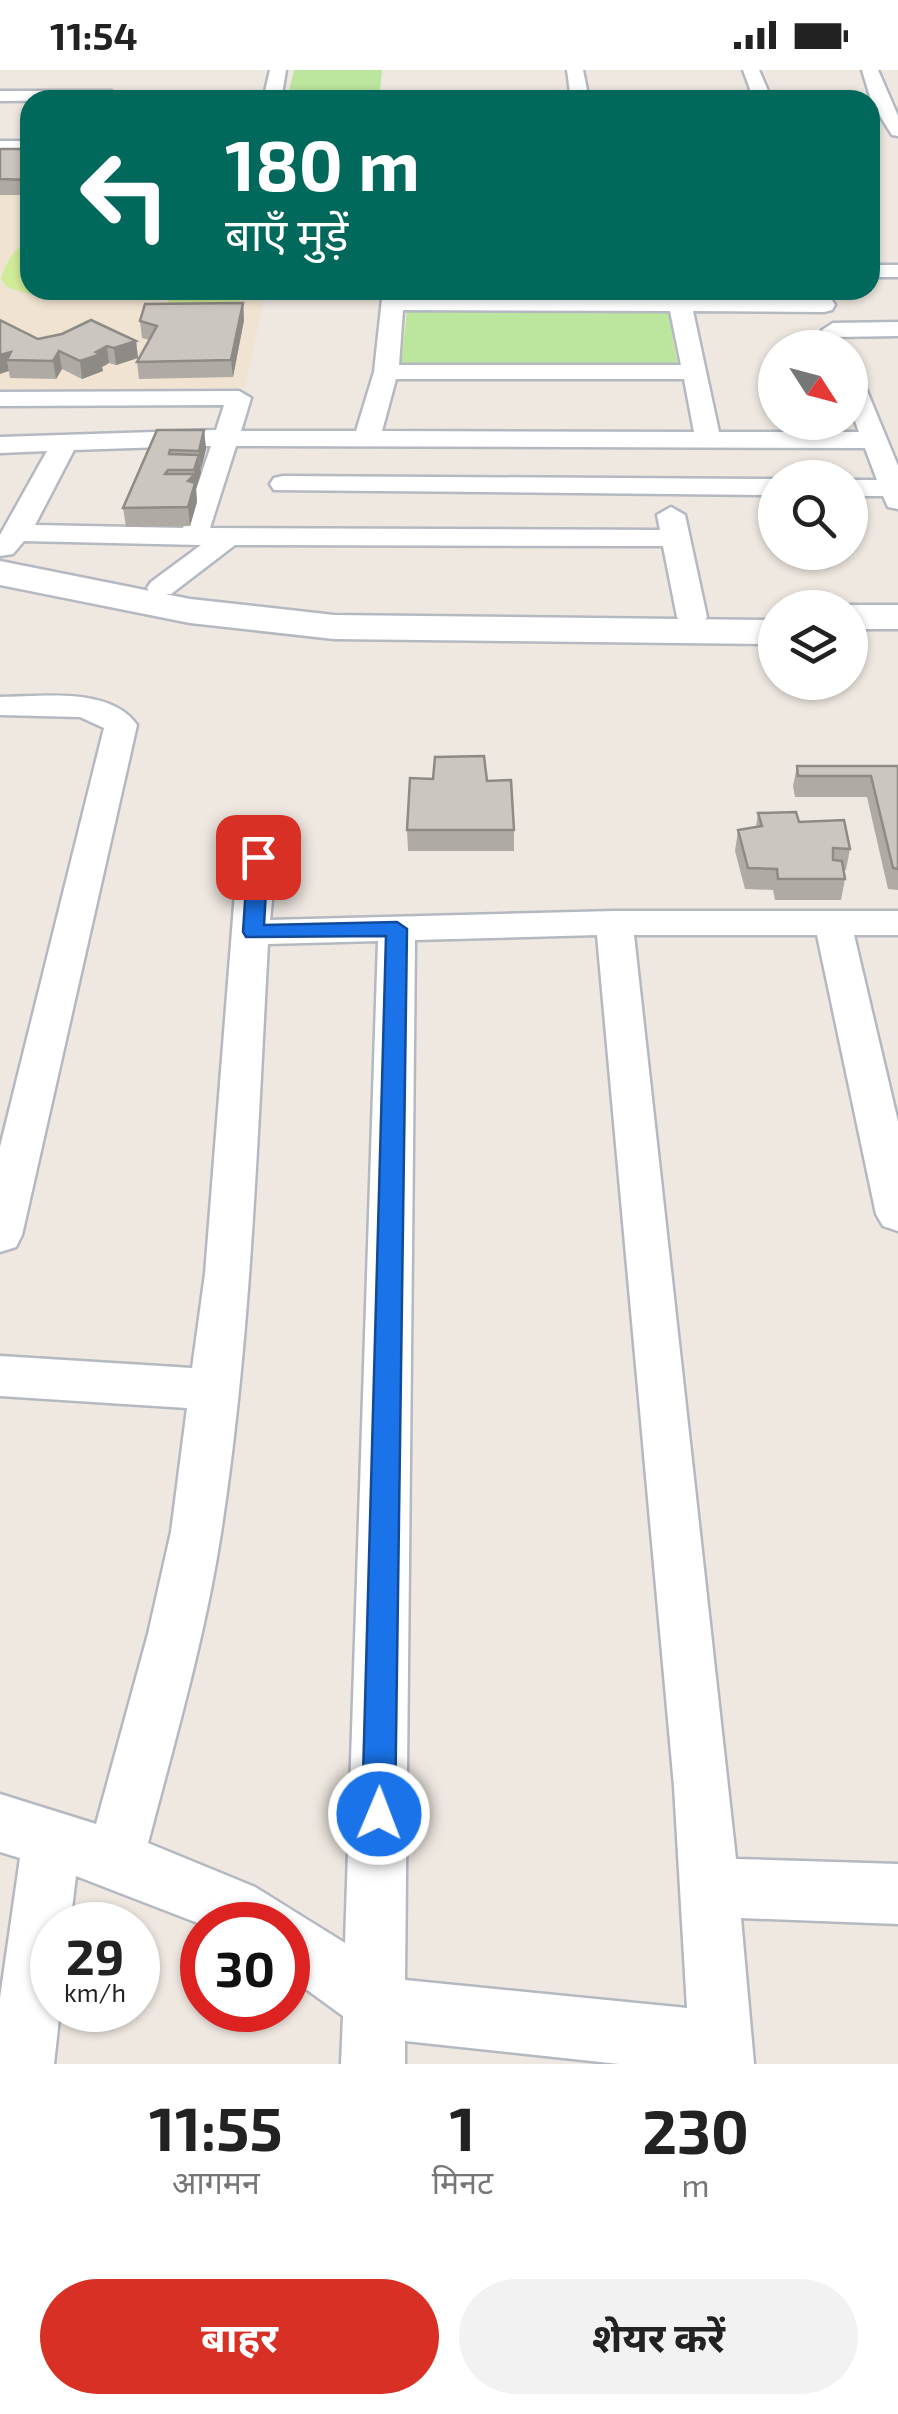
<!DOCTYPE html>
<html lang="hi">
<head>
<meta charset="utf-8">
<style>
	body { margin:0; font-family:"Exo 2","Noto Sans Devanagari",sans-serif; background:#f2f2f2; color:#222; height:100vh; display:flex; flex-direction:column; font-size:38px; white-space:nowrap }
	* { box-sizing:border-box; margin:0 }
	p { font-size:32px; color:#767676 }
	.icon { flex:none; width:55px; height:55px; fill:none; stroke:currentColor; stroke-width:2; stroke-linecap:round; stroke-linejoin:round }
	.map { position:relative; height:1994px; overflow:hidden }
	.details { display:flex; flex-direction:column; background:#fff; flex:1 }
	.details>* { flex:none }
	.banner { position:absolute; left:20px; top:20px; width:860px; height:210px; border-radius:30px; box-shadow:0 2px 8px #0004; background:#00695c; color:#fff; overflow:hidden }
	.needle { width:65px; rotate:126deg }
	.controls { position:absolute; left:758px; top:260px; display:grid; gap:20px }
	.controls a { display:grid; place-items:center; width:110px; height:110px; border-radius:50%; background:#fff; box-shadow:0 2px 8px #0004; font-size:50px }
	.speed { position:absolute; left:30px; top:1832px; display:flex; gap:20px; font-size:50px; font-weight:700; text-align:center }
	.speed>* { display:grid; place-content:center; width:130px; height:130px; border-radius:50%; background:#fff; box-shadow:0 2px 8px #0004; line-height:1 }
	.speed small { font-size:25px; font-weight:400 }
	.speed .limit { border:15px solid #d22; background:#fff; color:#111 }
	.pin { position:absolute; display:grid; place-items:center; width:85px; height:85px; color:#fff; margin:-42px; border-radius:20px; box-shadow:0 5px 15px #0006 }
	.me { position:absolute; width:110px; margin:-55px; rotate:1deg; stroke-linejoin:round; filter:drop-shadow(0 0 8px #0008) }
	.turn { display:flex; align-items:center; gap:35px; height:210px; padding:0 40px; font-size:45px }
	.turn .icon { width:130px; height:130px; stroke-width:2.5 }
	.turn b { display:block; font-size:70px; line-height:85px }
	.eta { display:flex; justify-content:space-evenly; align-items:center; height:170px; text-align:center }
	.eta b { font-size:60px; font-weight:700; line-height:70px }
	.cta { display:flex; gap:20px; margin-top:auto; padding:20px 40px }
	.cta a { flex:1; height:115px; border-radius:60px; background:#d93025; color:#fff; font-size:40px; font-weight:700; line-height:115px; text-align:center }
	.cta a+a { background:#f2f2f2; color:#222 }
	.status { display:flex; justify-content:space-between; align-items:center; height:70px; padding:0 50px; background:#fff; direction:ltr }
	.status svg { height:28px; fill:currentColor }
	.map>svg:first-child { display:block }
	.education { fill:#f0e3d1 }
	.green { fill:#bce59e }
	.pitch { fill:#d1ec99 }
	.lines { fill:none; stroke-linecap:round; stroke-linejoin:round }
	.street-casing { stroke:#b4b8c1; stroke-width:5 }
	.secondary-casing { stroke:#b4b8c1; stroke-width:5 }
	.street { fill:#fff; fill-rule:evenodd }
	.secondary { fill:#fff; fill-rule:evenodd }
	.wall { fill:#afaaa4 }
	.shaded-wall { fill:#8e8b86 }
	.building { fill:#cbc6bf; stroke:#8e8b86; stroke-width:2.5 }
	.route { fill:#1a73e8; stroke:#114b97; stroke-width:2.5 }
</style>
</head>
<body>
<div class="status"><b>11:54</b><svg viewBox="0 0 49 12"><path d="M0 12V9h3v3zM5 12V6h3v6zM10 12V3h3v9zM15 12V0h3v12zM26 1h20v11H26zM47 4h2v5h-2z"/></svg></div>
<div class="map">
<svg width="898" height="1994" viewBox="0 0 898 1994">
	<rect width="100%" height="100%" fill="#efe8e1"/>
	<path class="education" d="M0 84H30V220H266L245 318 0 320Z"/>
	<path class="green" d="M294 0H382L379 29H287Z
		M407 240 668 241 678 296 401 295Z"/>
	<path class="pitch" d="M30 170V220H124C85 233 46 231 7 217L1 209C5 193 15 177 30 170Z
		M171 220H241L238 235 167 236Z"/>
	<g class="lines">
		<g class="street-casing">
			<path id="street" d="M270 0H286L281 30H263Z
				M567 0H583L589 30H571Z
				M743 0H759L772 30H754Z
				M862 0H878L898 46V66L892 65 872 33Z
				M0 21H111L120 26 116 30 0 31Z
				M0 71H30V83H0Z
				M870 195H898V207H870Z
				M383 220H405L404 226 832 230 835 235 832 240 824 242 693 241 719 362H859L850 337V297L858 299 898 396V439L888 437 883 426H850V410H877L865 378 236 376 210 458 660 460 657 445 671 437 685 445 707 547 702 553H682L677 547 663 476 235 475 171 524H151L147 518 151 512 201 475 24 471 13 484 0 486V465L47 381 0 383V367L216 360 224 335 0 336V322L239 321 251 328 241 361H356L374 302ZM403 240 670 241 681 295H399ZM396 309H684L694 362 382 361ZM192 376H211L183 458 35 455 74 380Z
				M898 252V266L833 267 822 260 833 253Z
				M283 406 775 409V425L274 420 270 414 274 408Z
				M0 627C40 627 110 616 137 655L22 1165 16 1177 0 1182V1077L104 658 80 647 0 645Z
				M262 754 274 758 279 765 270 850 614 841H898V865H854L898 1052V1161L883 1156 876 1144 817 865H634L736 1789 898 1794V1854L741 1848 754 1994H619L405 1971V1994H341L343 1946 288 1906V1855H203L76 1806 70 1855H52V1940H60L54 1994H0V1928L20 1788 0 1782V1724L96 1754 148 1564 171 1462 187 1338 0 1326V1286L192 1298 205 1204 236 810 245 765 250 758ZM597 865 674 1716 687 1938 405 1910 415 870ZM378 871 345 1873 255 1817 148 1773C175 1670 205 1567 221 1463 251 1268 257 1070 268 874Z"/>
		</g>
		<g class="secondary-casing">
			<path id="secondary" d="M0 491 190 529 334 545 775 550V574L334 569 190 553 0 515Z
				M850 535H898V559H850V538H839Z"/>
		</g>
		<use href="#street" class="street"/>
		<use href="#secondary" class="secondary"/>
	</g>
	<path class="wall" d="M0 79H30V138H27L25 125H0Z
		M243 233 244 250 233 307 139 309 137 292 149 270 142 268 140 251Z
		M0 250 38 269 136 271 138 288 116 295 109 293 102 297 103 301 82 309 62 299 56 309 10 308Z
		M157 360H204L206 379 196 419 197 432 190 456 126 457 123 438Z
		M797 696H898V820L888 819 867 727H795L793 716Z
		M487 711 514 760V781H408L407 760Z
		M758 743 799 752 850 779 846 800H843L845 809 841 830H775L773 820 745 819 735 781 738 760 756 757Z"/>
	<path class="shaded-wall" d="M243 233 244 250 233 307 231 290Z
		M136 271 138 288 116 295 114 278Z
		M107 276 109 293 102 297 103 301 82 309 80 291Z
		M59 281 62 299 56 309 53 291Z
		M11 282 7 290 9 301 0 304V285Z
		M204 360 206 379 201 399 199 381Z
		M199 385 201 403 196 419 194 400Z
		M195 404 197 432 190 456 188 437V411Z"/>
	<path class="building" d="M0 79H30V122H25L29 110 0 109Z
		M243 233 231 290 137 292 157 256 140 251 145 234Z
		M0 250 38 269 62 264 91 250 136 271 114 278 107 276 96 282 101 284 80 291 59 281 53 291 7 290 11 282 0 285Z
		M157 360H204L199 381 170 380 169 384 199 385 194 400H168L165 404H195L188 411 195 413 188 437 123 438Z
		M484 686 487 711 511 710 514 760H407L410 708 433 709 435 687Z
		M797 696H898V799L893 798 871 706H798Z
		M796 742 799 752 844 750 850 779 833 778V790L842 791 845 809H778L777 799 748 798 738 760 762 756 758 743Z"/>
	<path class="route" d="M258 781 268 787 264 855 397 852 407 859 395 1744 390 1756 379 1761 367 1756 362 1744 386 866 246 867 243 862 248 787Z"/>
</svg>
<div class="controls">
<a><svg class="needle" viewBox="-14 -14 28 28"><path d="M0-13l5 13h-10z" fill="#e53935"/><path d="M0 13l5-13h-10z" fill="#767676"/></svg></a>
<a><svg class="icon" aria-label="search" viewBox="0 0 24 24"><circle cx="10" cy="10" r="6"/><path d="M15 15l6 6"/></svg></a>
<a><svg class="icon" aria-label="layers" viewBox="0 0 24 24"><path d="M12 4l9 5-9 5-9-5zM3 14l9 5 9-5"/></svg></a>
</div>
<div class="speed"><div>29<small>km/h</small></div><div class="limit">30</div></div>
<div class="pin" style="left:258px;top:787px;background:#d93025"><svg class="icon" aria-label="arrive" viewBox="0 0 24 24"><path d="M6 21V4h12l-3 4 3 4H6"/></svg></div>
<svg class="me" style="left:379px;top:1744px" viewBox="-20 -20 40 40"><circle r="17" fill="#1a73e8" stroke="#fff" stroke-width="3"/><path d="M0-11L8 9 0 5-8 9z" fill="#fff"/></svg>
<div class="banner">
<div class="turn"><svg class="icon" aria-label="left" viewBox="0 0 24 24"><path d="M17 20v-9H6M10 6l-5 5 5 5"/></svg><div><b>180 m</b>बाएँ मुड़ें</div></div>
</div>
</div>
<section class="details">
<div class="eta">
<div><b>11:55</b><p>आगमन</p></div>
<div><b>1</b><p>मिनट</p></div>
<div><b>230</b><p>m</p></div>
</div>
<div class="cta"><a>बाहर</a><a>शेयर करें</a></div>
</section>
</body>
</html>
